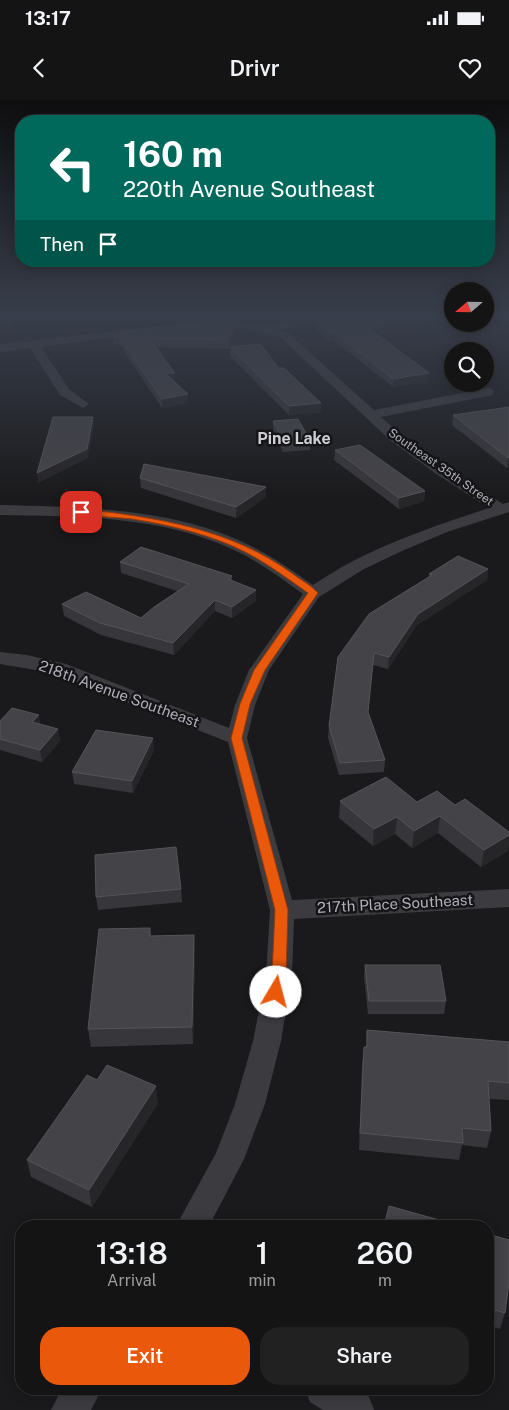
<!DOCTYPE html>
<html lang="en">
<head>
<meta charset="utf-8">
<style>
	body { margin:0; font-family:"Public Sans",sans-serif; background:#212122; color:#f1f3f6; height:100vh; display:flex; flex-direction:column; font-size:19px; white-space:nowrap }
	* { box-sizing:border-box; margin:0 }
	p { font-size:16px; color:#9d9ea0 }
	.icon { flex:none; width:28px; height:28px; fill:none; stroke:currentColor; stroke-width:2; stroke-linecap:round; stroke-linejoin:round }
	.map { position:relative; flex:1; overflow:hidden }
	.drawer { position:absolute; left:15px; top:1120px; width:479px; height:175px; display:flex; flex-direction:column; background:#141415; border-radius:20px; box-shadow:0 2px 12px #0003,0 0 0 1px #333334 }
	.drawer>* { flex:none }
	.banner { position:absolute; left:15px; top:15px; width:480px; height:152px; border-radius:20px; box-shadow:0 2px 12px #0003,0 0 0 1px #333334; background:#00695c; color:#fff; overflow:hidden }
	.needle { width:32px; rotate:250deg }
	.fabs { position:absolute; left:444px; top:182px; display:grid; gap:10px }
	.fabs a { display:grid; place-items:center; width:50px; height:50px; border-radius:50%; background:#141415; box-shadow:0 2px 12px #0003,0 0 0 1px #333334; font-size:25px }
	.pin { position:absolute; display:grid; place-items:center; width:42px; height:42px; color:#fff; margin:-21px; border-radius:10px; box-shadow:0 2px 8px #0006 }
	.me { position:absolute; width:55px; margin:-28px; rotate:8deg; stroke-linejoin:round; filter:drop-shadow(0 0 4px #0008) }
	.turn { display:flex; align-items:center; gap:18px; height:105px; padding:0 25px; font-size:22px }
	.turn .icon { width:65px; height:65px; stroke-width:2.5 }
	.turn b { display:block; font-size:35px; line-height:42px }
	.then { display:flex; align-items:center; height:48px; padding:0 25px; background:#0003; gap:10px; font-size:19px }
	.eta { display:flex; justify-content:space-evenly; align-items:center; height:85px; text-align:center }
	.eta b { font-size:30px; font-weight:600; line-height:35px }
	.cta { display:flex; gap:10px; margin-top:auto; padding:10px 25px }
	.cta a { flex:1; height:58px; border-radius:20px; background:#ea580c; color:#fff; font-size:20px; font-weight:600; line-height:58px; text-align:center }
	.cta a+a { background:#212122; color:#f1f3f6 }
	.status { display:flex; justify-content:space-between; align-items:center; height:35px; padding:0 25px; background:#141415; direction:ltr }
	.status svg { height:14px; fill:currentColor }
	header { display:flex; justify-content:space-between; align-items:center; height:65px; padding:0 25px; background:#141415; font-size:22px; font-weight:600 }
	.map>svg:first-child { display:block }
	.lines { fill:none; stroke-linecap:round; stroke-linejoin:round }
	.minor { fill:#3c3b40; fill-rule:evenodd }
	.wall { fill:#37363a }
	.shaded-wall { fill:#262528 }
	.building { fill:#444347; stroke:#545459 }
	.route { fill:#ea580c; stroke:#983908 }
	.labels { text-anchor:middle; stroke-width:5; stroke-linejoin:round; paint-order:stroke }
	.far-street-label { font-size:12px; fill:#aeafba; stroke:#151517 }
	.street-label { font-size:15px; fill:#aeafba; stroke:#151517 }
	.far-district-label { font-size:16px; font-weight:bold; fill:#cecfd6; stroke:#151517 }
</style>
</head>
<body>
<div class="status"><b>13:17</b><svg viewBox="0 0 49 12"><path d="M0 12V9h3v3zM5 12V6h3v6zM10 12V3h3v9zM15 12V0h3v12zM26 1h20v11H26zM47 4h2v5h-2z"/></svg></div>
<header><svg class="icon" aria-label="back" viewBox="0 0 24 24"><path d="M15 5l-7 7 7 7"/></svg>Drivr<svg class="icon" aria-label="heart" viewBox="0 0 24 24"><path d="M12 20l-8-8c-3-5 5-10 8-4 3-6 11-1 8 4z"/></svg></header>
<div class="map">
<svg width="509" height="1310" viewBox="0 0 509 1310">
	<rect width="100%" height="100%" fill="#1a1a1c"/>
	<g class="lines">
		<path class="minor" d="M317 215H337L336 217 279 230 288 233 374 310 488 288 492 289 494 292 492 295 488 296 381 317C418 351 461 377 503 404L509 402V412L447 432 402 451 364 469 319 497 269 570 255 605 247 638 292 800 509 789V807L294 819 292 875 281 941 265 1004 244 1059 209 1126H176L216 1053 235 1004 253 941 266 875 270 810 228 642 53 573 0 564V552L27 555 66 564 229 628 235 605 249 570 303 494C282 479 260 462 236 451 164 416 78 416 0 415V405C81 407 175 408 249 445 272 456 293 471 313 485 326 477 339 468 353 461 396 439 443 423 489 408L435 373 390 340 280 237C262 231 244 228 224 229 217 229 207 231 201 226 213 214 251 227 267 225 284 224 301 218 317 215Z
			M144 228 150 231 148 233 41 247 69 289 89 304 83 308 60 295 30 248 0 252V244Z
			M62 1289H102L91 1310H51Z
			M305 1289H356L369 1297 374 1310H323L310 1302Z"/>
	</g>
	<path class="wall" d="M87 215H145L92 222Z
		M171 215H240L238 220 171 223Z
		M312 216 431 223 377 235 429 273 428 282 393 287 335 241 329 242 312 224Z
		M235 222V231L230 247 279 268 321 303V312L289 315 230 256V247L229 249 155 247 175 282 188 294V303L162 308 120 245 113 244V236Z
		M509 307V366L507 368 452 325 453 315Z
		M273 321 310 340V350L283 352 273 330Z
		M335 350 425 391 424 401 399 409 334 360Z
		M140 378 266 397 236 418 141 388Z
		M120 462 232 476V480L256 501 232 518 215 511 174 555 101 535 64 516 62 504 141 518 177 491 121 473Z
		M488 469 487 480 417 525 388 569 373 565 368 612 385 660 384 672 339 675 328 638 329 626 338 557 429 477V474Z
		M0 621 41 624 58 629 60 641 42 662 0 650Z
		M154 650 133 693 74 684 72 672Z
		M340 701 417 702 508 751 481 767 438 733 412 748 395 734 373 746 339 718Z
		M181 789 182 802 98 810 96 797Z
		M150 828 151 836 194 835 195 852 193 944 91 947 88 929Z
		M365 865 446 901 444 914H368L364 877Z
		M367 930 509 942V1000L489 999 491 1031 487 1048 462 1045 459 1060 359 1050 362 965 364 947H366Z
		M97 980 158 1003 92 1107 31 1077 27 1060Z
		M488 1134 505 1213 500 1229 488 1225Z"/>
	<path class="shaded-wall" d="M91 215H145L92 222Z
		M430 215H437L431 223 368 237 369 228Z
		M12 222 13 230 0 232V224Z
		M235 222V231L229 249V240Z
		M329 233H335V241L329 242Z
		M175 273V282L167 283 166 274Z
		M429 273 428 282 393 287V279Z
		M188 294V303L162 308V299Z
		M321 303V312L289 315V306Z
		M93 317 94 326 88 358 38 383 37 373Z
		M509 357V366L507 368 508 358Z
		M266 387V397L236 418V407Z
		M425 391 424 401 399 409V398Z
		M488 469 487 480 417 525 388 569 389 557 418 514Z
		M256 490V501L232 518V507Z
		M215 500V511L174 555 173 543Z
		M39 615 41 627 32 622Z
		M58 629 60 641 42 662 40 650Z
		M153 638 154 650 133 693 132 681Z
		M440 716 438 733 412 748 414 731Z
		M397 717 395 734 373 746 374 729Z
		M509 735V746L508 751 481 767 484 750Z
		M194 835 195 852 193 944 192 927Z
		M156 986 158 1003 92 1107 89 1090Z"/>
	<path class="building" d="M0 215H11L12 222 0 224Z
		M319 215H430L369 228 429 273 393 279 335 233H329L312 216Z
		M210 222H235L229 240 149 238 175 273 166 274 188 294 162 299 119 237 113 236 130 230Z
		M260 244 279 268H284L321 303 289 306 230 247Z
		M509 307V357L508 358 453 315Z
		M53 317H93L87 349 37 373Z
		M298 319 310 340 284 342 273 321Z
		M360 345 425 391 399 398 335 350Z
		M144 364 266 387 236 407 140 378Z
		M141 447 232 476 228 479 256 490 232 507 215 500 173 543 100 523 62 504 86 492 141 518 154 507 189 484 120 462Z
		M458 456 488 469 418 514 389 557 374 553 368 612 385 660 340 663 329 626 338 557 369 514 432 475 429 474Z
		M12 608 39 615 32 622 58 629 40 650 0 639V621Z
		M96 630 153 638 132 681 72 672Z
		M386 677 417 702 437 691 455 705 465 699 509 732V735L484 750 440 716 414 731 397 717 374 729 340 701Z
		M176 747 181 789 96 797 95 755Z
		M150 828V836L194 835 192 927 88 929 99 829Z
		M365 865H440L446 901H369Z
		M367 930 509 942V983L488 981 491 1031 462 1028 463 1043 360 1033 364 947H367Z
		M107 965 156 986 89 1090 27 1060 87 975 97 980Z
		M389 1106 461 1126H384Z
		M488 1134 509 1140V1183L505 1213 488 1208Z"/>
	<linearGradient id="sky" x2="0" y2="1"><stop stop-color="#0e0e0f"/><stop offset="0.54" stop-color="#383e4b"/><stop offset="1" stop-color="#383e4b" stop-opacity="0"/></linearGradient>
	<rect width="509" height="398" fill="url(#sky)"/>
	<path class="route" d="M81 409C156 417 232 429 293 474 301 480 311 485 318 493L265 570 250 604 242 638 288 810 286 875 281 896 276 897 271 896 269 892 272 875 275 810 231 638 240 604 254 570 308 493C288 479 268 464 247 453 213 435 170 425 132 419 114 417 96 417 78 414L77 412Z"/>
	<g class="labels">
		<g class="far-street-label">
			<text transform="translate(441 367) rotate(35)" y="4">Southeast 35th Street</text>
		</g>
		<g class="street-label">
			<text transform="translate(119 594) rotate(20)" y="5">218th Avenue Southeast</text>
			<text transform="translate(395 804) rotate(-3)" y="5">217th Place Southeast</text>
		</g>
		<g class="far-district-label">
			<text x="294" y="344">Pine Lake</text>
		</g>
	</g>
</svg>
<div class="fabs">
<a><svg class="needle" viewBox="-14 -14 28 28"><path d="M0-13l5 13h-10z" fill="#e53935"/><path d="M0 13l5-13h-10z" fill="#9d9ea0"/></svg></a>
<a><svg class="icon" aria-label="search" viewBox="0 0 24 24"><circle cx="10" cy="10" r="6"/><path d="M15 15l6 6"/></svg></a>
</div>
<div class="pin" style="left:81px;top:412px;background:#d93025"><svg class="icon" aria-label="arrive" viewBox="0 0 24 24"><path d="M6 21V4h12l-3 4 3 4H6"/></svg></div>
<svg class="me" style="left:276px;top:892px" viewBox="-20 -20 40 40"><circle r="19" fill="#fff"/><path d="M0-13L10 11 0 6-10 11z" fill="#ea580c"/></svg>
<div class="banner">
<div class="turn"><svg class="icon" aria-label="left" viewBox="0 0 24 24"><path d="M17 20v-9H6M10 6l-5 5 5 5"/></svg><div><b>160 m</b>220th Avenue Southeast</div></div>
<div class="then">Then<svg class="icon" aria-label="arrive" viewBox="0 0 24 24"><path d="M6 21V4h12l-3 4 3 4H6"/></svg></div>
</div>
<section class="drawer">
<div class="eta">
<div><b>13:18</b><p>Arrival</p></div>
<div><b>1</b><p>min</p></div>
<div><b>260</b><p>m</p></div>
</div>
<div class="cta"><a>Exit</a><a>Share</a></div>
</section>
</div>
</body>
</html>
